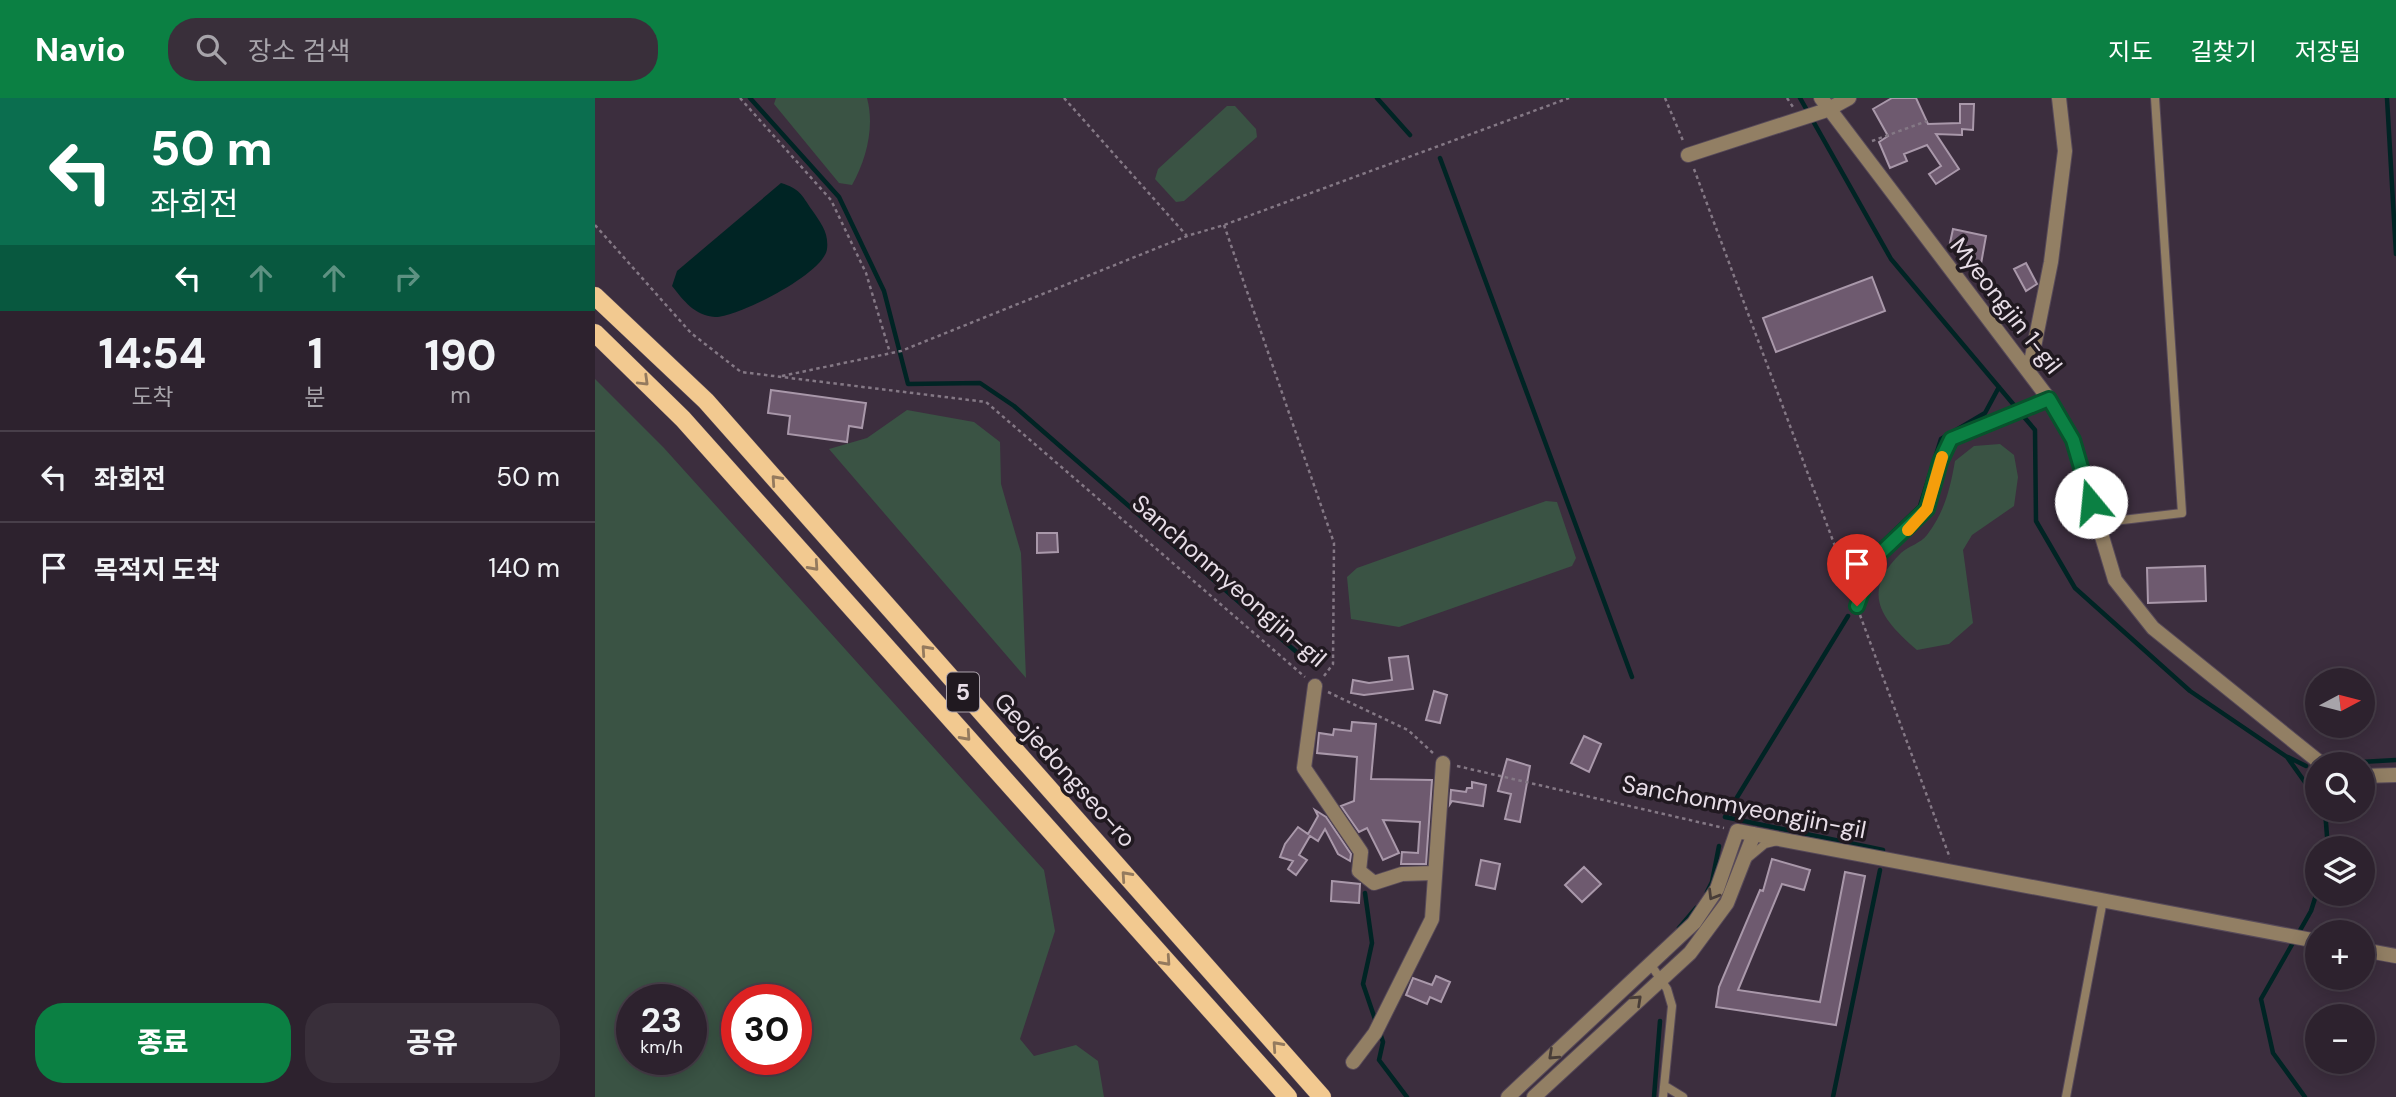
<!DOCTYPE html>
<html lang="ko">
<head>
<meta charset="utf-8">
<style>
	body { margin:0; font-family:"DM Sans","Noto Sans KR",sans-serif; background:#392f3a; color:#f1f3f6; height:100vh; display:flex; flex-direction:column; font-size:26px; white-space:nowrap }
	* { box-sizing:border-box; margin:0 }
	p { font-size:23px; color:#a7a4aa }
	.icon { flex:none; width:38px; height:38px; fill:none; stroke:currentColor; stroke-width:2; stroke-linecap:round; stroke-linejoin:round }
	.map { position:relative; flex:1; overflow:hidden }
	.side { display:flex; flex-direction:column; background:#2d222e; width:595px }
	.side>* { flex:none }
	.top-card { background:#0b6e4f; color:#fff; overflow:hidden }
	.needle { width:46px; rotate:83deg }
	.controls { position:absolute; left:1710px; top:570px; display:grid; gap:14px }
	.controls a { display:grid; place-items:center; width:70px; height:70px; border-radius:50%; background:#2d222e; box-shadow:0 4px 18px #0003,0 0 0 2px #483f4a; font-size:35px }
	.speed { position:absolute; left:21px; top:886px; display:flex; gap:14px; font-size:35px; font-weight:700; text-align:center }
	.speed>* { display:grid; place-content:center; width:91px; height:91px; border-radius:50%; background:#2d222e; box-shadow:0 4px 18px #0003,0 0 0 2px #483f4a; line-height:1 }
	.speed small { font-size:18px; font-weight:400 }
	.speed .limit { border:10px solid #d22; background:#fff; color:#111 }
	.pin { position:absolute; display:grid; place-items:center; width:60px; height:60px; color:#fff; margin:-72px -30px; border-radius:50% 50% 50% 0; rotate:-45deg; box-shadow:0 0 7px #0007 }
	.pin .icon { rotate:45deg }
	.me { position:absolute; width:77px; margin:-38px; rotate:343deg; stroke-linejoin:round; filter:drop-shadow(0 0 5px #0008) }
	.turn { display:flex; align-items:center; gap:24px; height:147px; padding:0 35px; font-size:32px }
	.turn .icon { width:91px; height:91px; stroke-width:2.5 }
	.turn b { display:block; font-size:49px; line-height:60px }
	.lanes { display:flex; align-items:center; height:66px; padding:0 35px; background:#0003; justify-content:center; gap:35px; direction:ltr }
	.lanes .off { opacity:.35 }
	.eta { display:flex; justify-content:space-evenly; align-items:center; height:119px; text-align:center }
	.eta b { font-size:42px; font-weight:800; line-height:49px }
	.action { display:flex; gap:14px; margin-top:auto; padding:14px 35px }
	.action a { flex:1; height:80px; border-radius:28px; background:#0b8043; color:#fff; font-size:28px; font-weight:800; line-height:80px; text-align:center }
	.action a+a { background:#392f3a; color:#f1f3f6 }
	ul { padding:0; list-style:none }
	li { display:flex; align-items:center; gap:21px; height:91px; padding:0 35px; border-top:2px solid #483f4a }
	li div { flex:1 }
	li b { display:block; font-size:26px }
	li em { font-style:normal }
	header { display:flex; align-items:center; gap:42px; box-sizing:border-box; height:98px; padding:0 35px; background:#0b8043; color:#fff }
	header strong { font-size:33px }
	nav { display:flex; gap:38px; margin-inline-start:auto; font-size:24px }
	.search { width:490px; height:63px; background:#392f3a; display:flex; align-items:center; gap:18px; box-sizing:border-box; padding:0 24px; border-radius:28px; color:#a7a4aa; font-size:26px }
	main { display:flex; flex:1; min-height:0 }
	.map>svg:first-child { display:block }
	.green { fill:#3a5344; fill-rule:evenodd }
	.water { fill:#002424 }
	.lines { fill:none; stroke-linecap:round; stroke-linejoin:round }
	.stream { stroke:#002424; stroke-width:4.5 }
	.building { fill:#6e5a6f; stroke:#a998aa; stroke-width:2 }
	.service-casing { stroke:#574a59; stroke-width:10 }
	.minor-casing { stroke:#574a59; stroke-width:16 }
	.primary-casing { stroke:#574a59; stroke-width:19 }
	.path { stroke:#847885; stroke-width:2.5; stroke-dasharray:3.5 3.5; stroke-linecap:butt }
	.service { stroke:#927f64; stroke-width:8 }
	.minor { stroke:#927f64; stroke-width:14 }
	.primary { stroke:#f2c990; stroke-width:18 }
	.oneway { stroke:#947a5e }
	.oneway2 { stroke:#483d38 }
	.route-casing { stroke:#07532c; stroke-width:18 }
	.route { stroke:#0b8043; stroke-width:12 }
	.slow { stroke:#f59e0b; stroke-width:12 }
	.labels { text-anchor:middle; stroke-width:7; stroke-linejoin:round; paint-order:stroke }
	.shield { fill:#201920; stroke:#aba2ab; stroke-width:2 }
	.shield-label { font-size:23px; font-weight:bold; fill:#e7dde7 }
	.street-label { font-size:24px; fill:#e7dde7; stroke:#201920 }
</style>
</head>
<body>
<header>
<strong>Navio</strong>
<div class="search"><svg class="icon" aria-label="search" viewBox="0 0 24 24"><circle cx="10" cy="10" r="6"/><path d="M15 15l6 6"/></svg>장소 검색</div>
<nav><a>지도</a><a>길찾기</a><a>저장됨</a></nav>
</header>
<main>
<section class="side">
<div class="top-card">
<div class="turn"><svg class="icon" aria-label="left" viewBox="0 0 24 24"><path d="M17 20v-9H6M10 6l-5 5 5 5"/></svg><div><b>50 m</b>좌회전</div></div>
<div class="lanes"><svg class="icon" aria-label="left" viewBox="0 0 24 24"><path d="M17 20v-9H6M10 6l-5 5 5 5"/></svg><svg class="icon off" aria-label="ahead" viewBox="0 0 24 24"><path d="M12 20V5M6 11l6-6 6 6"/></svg><svg class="icon off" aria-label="ahead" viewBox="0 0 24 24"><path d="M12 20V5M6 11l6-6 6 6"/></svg><svg class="icon off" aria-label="right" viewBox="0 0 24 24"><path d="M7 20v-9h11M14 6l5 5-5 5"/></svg></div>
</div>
<div class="eta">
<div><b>14:54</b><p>도착</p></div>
<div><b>1</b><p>분</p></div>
<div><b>190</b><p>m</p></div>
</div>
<ul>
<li><svg class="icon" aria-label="left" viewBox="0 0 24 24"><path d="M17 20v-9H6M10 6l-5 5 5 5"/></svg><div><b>좌회전</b></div><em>50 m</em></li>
<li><svg class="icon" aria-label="arrive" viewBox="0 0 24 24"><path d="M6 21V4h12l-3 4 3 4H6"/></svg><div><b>목적지 도착</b></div><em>140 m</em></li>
</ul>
<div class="action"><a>종료</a><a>공유</a></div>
</section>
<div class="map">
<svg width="1801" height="999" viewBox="0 0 1801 999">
	<rect width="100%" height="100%" fill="#3c2e3e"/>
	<path class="green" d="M181 0H272C280 29 271 62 257 87L244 85 179 6Z
		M632 8H640L661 31 662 39 589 103 581 104 560 81 563 71Z
		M0 281 69 350 449 772 460 833 425 941 439 958 481 947 503 963 509 999H0ZM96 901V961H37V901ZM201 901V961H142V901Z
		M312 312 379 324 405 344 406 386 426 455 431 580 234 351 272 340Z
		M1405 346 1419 357 1423 379 1419 408 1377 437 1368 452 1378 525 1354 546 1322 552C1286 521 1265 495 1306 455 1314 448 1326 445 1332 437 1350 413 1355 391 1360 363L1379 348Z
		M951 403 962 404 981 460 977 468 804 529 756 521 752 479 762 470Z"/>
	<path class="water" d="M186 85C205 91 206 96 217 112 226 125 234 135 232 151 229 176 141 220 120 219 99 217 89 203 77 188L82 173Z"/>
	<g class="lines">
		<path class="stream" d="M155 0 244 99 289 193 313 286 385 285 419 308 713 564
			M782 0 815 37
			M1205 0 1296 161 1440 332 1441 423 1480 490 1595 593 1692 659 1722 701
			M1792 0 1801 156
			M845 60 1037 579
			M1263 484 1273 458 1325 408 1346 341 1390 315 1404 289
			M1253 518 1130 719 1288 752
			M1693 659 1711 668
			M1748 665 1801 662
			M1730 712 1733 751
			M1112 794 1117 784 1124 748
			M770 795 777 845 768 886 781 924
			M1084 830 1101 810
			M785 935 788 944 784 962 812 999
			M1059 999 1065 923
			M1238 999 1285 772
			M1710 999 1678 955 1666 901 1716 813 1722 794"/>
	</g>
	<path class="building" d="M1297 0H1321L1333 26 1365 25V6H1379L1378 32 1367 31V37L1341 36 1364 71 1341 86 1334 76 1346 68 1332 47 1309 56 1312 63 1295 70 1284 44 1293 38 1278 11Z
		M1358 131 1391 138 1386 166 1369 162 1372 148 1355 145Z
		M1431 165 1442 186 1431 193 1419 171Z
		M1277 179 1290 213 1181 254 1168 220Z
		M176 292 271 305 267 330 254 328 252 344 193 336 195 318 173 315Z
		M442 435H462L463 454 442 455Z
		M1610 468 1611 503 1553 505 1552 470Z
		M813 558 818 591 769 597 756 595 758 582 774 585 797 582 794 560Z
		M839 593 852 597 845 625 831 622Z
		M757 624 781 626 776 681 837 682 831 766H806L807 754 823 755 825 724 788 722 804 755 788 762 772 730 764 734 746 708 759 703 762 659 722 655 724 635 738 637 739 631 756 633Z
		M989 638 1006 646 994 674 976 665Z
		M912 661 935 668 925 724 910 721 916 696 903 693Z
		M877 684 891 687 888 708 857 703 855 706 856 692 871 694 872 690H877Z
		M720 712 731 719 756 756 755 763 743 756 730 731 723 743 715 738 704 757 712 762 701 777 693 771 698 763 685 759 690 746 703 729 713 736 723 718Z
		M1177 761 1215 772 1209 792 1187 786 1143 892 1225 904 1250 774 1270 778 1241 927 1121 909 1124 889 1165 792 1168 793Z
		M886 762 905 766 900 791 881 787Z
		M989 769 1006 786 987 804 970 787Z
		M737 783 765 786 764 805 736 803Z
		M841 878 855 884 846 904 835 899 832 906 811 897 818 880 837 887Z"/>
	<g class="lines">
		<g class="service-casing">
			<path id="service" d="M1502 425 1587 415 1560 0
				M1262 508 1279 461 1332 411 1345 364 1356 341 1454 301
				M1152 761 1170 746 1182 743
				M1056 867 1072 891 1077 908 1068 999
				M1070 988 1088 999
				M1471 999 1508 802"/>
		</g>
		<g class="minor-casing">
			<path id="minor" d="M1226 0 1454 301 1478 342 1520 482 1558 530 1728 667
				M1093 57 1232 12 1254 0
				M1434 274 1456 164 1470 53 1464 0
				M720 588 709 670 766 754 764 773 779 785 807 776 838 775
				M1768 678 1801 677
				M1768 852 1801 858
				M758 964 780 935 837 821 848 665
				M913 999 1099 825 1122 791 1142 733 1722 843
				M939 999 1095 855 1132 805 1159 736"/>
		</g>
		<g class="primary-casing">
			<path id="primary" d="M0 198 111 303 727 999
				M0 235 88 321 693 999"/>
		</g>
		<path class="path" d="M145 0 236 102 271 175 295 255
			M469 0 592 138
			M1070 0 1089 45
			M1192 0 1198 9
			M1277 43 1332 23
			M1099 71 1256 491
			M0 127 96 235 146 274 391 304 710 579
			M629 127 739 445 738 566 729 578
			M187 278 306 253 592 138 629 127 974 0
			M1265 517 1355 760
			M733 594 813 632 839 656
			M862 668 1129 730"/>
		<use href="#service" class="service"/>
		<use href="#minor" class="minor"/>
		<use href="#primary" class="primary"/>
	</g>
	<defs><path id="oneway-chevron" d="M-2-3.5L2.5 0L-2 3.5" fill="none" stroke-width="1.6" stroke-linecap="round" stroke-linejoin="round" transform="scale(1.75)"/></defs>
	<g class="oneway">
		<use href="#oneway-chevron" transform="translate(49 283) rotate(44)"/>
		<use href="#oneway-chevron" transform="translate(181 382) rotate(-132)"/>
		<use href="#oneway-chevron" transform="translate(219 468) rotate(48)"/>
		<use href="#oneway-chevron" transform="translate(331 552) rotate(-132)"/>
		<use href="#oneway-chevron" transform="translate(371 638) rotate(48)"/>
		<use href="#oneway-chevron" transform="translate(531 778) rotate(-132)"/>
		<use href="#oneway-chevron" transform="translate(571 863) rotate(48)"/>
		<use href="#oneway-chevron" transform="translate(682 948) rotate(-132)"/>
	</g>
	<g class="oneway2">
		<use href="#oneway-chevron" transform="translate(1118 797) rotate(121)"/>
		<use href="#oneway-chevron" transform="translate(1042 902) rotate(-43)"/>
		<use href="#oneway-chevron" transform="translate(958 957) rotate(137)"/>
	</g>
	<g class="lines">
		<g class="route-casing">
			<path id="route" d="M1262 508 1279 461 1332 411 1345 364 1356 341 1454 301 1478 342 1496 404"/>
		</g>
		<use href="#route" class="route"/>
		<path class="slow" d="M1313 432 1332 411 1347 359"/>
	</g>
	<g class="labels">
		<rect class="shield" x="352" y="574.5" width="32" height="39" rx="5"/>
		<g class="shield-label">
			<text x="368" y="602">5</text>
		</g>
		<g class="street-label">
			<text transform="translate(1411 208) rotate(52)" y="8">Myeongjin 1-gil</text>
			<text transform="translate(634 483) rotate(41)" y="8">Sanchonmyeongjin-gil</text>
			<text transform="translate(470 672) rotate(48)" y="8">Geojedongseo-ro</text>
			<text transform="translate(1149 709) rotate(11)" y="8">Sanchonmyeongjin-gil</text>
		</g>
	</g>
</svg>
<div class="controls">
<a><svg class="needle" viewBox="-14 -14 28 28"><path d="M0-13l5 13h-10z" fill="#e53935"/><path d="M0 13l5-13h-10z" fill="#a7a4aa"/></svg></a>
<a><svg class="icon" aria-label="search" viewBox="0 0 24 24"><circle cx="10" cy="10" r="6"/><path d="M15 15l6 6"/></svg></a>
<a><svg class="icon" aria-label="layers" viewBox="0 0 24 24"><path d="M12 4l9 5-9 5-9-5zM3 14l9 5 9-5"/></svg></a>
<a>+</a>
<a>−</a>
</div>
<div class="speed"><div>23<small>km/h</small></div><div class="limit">30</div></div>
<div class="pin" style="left:1262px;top:508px;background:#d93025"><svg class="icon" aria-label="arrive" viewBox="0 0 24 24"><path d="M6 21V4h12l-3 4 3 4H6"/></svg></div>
<svg class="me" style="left:1496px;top:404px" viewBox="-20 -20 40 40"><circle r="19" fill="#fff"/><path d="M0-13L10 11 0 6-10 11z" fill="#0b8043"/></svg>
</div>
</main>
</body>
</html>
